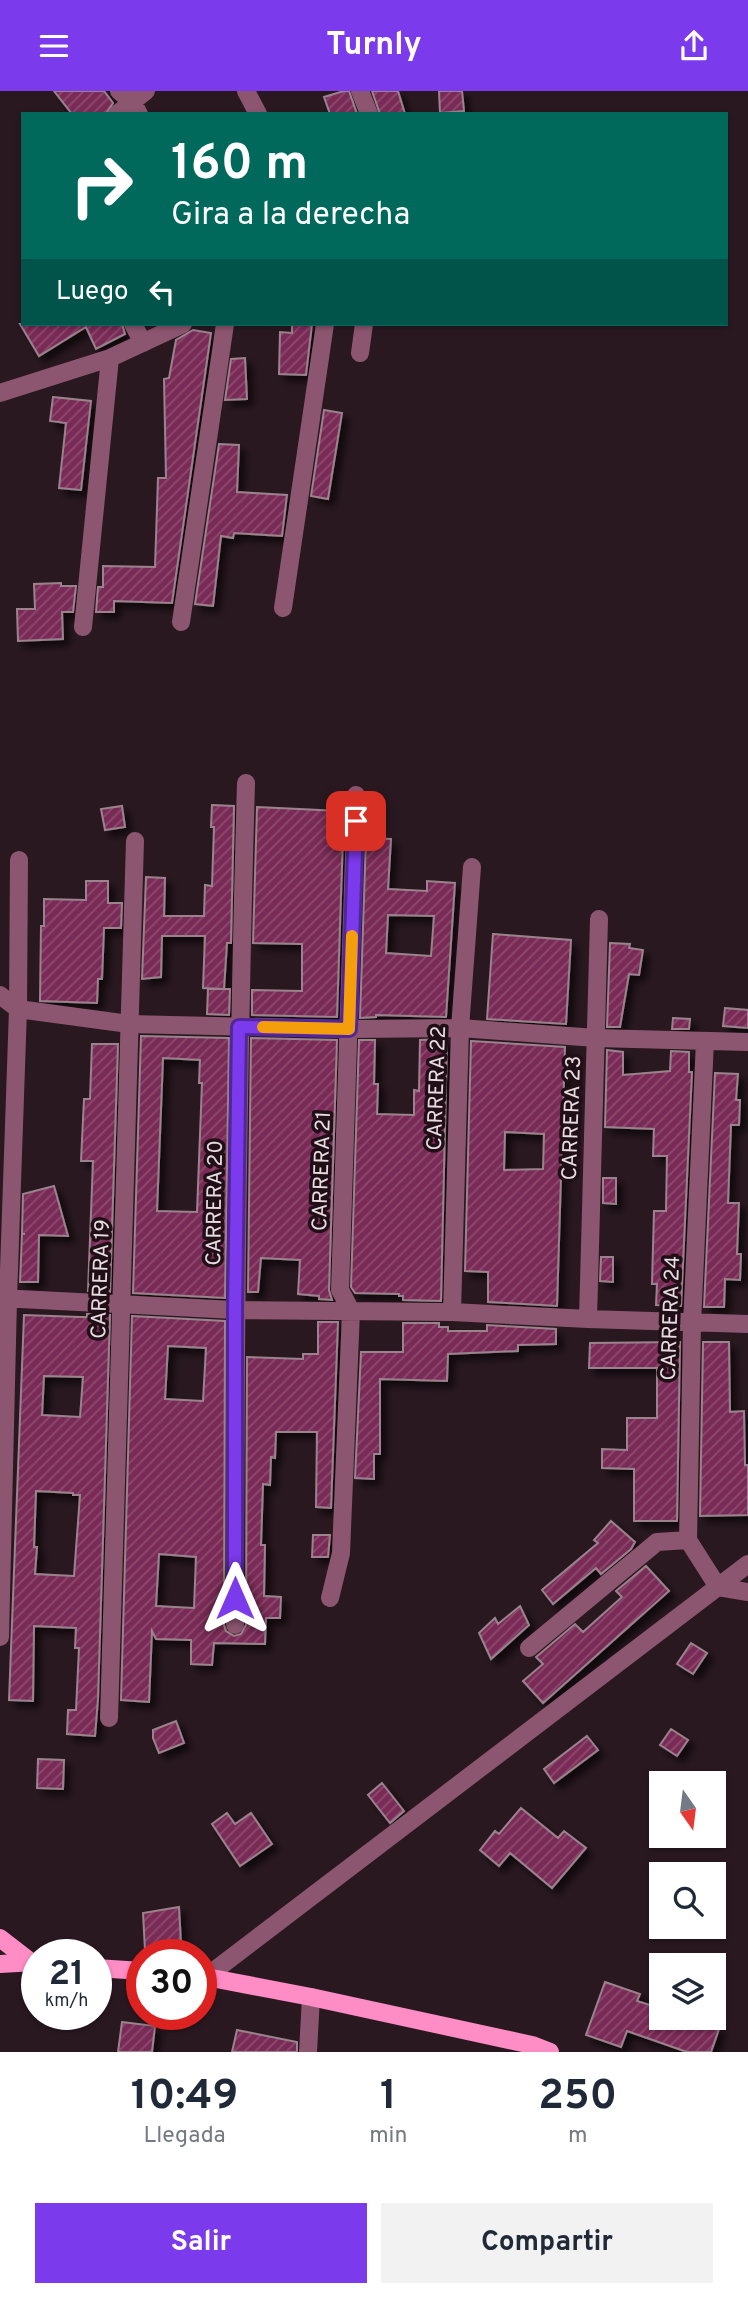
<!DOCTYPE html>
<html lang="es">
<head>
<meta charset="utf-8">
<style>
	body { margin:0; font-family:Overpass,sans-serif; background:#f2f2f3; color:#1f2937; height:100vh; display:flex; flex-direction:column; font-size:26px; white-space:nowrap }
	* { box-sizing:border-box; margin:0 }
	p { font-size:23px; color:#747a83 }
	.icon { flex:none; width:38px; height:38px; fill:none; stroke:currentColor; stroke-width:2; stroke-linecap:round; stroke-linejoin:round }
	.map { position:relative; height:1961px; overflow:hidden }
	.details { display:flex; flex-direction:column; background:#fff; flex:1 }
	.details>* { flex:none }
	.banner { position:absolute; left:21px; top:21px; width:707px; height:214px; border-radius:0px; box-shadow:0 2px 5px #0004; background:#00695c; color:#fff; overflow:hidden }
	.needle { width:46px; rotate:166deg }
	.tools { position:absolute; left:649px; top:1680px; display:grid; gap:14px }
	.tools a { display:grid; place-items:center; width:77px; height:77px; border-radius:0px; background:#fff; box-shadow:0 2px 5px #0004; font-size:35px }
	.speed { position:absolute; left:21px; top:1848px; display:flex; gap:14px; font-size:35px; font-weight:700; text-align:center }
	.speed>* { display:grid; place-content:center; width:91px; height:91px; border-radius:50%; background:#fff; box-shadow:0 2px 5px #0004; line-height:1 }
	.speed small { font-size:18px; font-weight:400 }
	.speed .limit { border:10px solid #d22; background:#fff; color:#111 }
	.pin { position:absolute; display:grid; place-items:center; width:60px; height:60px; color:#fff; margin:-30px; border-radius:14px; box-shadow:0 4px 10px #0006 }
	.me { position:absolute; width:77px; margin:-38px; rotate:0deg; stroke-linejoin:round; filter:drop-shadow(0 0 5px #0008) }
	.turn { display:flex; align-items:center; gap:24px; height:147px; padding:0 35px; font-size:32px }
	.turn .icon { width:91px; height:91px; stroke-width:2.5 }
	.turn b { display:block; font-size:49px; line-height:60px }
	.then { display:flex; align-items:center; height:66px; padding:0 35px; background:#0003; gap:14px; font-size:26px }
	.eta { display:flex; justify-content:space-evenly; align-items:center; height:119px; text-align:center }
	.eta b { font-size:42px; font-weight:700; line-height:49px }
	.button { display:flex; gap:14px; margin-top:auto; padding:14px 35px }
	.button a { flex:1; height:80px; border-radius:0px; background:#7c3aed; color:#fff; font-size:28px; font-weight:700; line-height:80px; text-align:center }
	.button a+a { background:#f2f2f3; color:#1f2937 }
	header { display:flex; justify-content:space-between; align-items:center; height:91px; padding:0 35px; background:#7c3aed; color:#fff; font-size:32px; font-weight:700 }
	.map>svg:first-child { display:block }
	.building { fill:url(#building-hatch); stroke:#9a838d; stroke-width:2; fill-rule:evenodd; filter:url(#shadow) }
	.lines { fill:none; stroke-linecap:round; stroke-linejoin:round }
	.minor { stroke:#8d5670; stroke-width:18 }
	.major { stroke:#fe8cc5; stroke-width:18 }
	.route-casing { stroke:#51269a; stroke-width:18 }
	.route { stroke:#7c3aed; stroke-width:12 }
	.slow { stroke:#f59e0b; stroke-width:12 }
	.labels { text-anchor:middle; stroke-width:7; stroke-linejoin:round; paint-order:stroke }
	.street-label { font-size:21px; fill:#e8dbe1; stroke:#200f17 }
</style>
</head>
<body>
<header><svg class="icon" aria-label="menu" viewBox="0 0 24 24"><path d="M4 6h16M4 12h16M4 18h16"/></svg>Turnly<svg class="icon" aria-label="share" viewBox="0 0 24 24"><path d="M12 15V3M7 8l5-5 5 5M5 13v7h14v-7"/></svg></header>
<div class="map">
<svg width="748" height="1961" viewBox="0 0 748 1961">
	<defs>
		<pattern id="building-hatch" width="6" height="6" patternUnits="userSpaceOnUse" patternTransform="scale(1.75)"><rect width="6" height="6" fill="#7a2c56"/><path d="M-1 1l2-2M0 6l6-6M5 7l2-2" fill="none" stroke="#8d4a6e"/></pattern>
		<filter id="shadow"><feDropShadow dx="6" dy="6" stdDeviation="3.5" flood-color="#0009"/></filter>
	</defs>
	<rect width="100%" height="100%" fill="#291820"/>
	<path class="building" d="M54 0H104L113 12 106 23H72Z
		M344 0H349L357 23H330L324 6Z
		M372 0H398L405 23H380Z
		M439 0H462L464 20 440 22Z
		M20 233H122L125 243 96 258 86 236 39 265Z
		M292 233H312L306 284 279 283 280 241 292 242Z
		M193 239 211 242 172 512 114 510V521H96L98 496H103V475L155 476 158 387H166L164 288 169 287 176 249Z
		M245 267 247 308 225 309 231 268Z
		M53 306 91 310 81 399 59 397 66 332 50 330Z
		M324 319 342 322 328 408 311 405Z
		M219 353 239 354 237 401 287 404 282 445 234 442 233 447 221 445 213 515 195 513Z
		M61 492V495H76L73 521H62L63 548 18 550 17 518H35L34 493Z
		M212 714 234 715 231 852H227L224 898 203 897 205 845H162L161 886 142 888 146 786 165 787 164 825H204L205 794 212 795 214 736H211Z
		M122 715 125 736 105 739 101 718Z
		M257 716 340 720 339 745H343L337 926 252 924V899L302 900V853L253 852Z
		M366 747 391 748 388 798 427 800V790L455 792 446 926 376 924V926L360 927ZM388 824 434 825 431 865 386 862Z
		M86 790H108V812H122L121 837H104L102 888H98L97 912 40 910 41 835H44V808L86 809Z
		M493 843 571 849 566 933 487 928Z
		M610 852 630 853 629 857 643 859 639 884 629 883 620 936H607Z
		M208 898H230L229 924 207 923Z
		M725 917 748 919V937L723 935Z
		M673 927 690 928 689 938H672Z
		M141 945 229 947 225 1207 133 1202ZM163 967 200 969 199 992H202L197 1121 157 1120Z
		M251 947 337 949 329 1199 332 1209 319 1208V1205L298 1203 300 1169 261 1167 258 1201H248Z
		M447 948 441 1210 403 1209V1205H399V1203L355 1202 351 1196 359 949H375L374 993H378L377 1023 414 1024V999L419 1000 420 949Z
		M471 950 565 956 557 1215 488 1211V1181L465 1180ZM505 1041 544 1043 543 1078 504 1079Z
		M92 953H118L110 1201 88 1200 93 1070H81L84 1008H90Z
		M607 959 623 961V984L670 980 671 960 689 961V981H692L681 1215 656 1214 657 1193H652L654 1120H666L667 1065H653L654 1038 605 1036Z
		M715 982 738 983 736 1009H740L739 1034H731L728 1112H739L737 1163H741L740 1189 725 1188 724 1216H704Z
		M603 1087H616V1113L603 1112Z
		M54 1095 68 1145 39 1144 38 1191H20L22 1143H25H22L23 1103Z
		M601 1166H613V1191L600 1190Z
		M87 1223 110 1224 98 1608 95 1645 67 1643 68 1619H76L79 1557H75L76 1537 34 1535 33 1610 9 1609 24 1224 80 1226H87ZM44 1285 83 1286 80 1326 42 1324ZM36 1400 73 1402V1404H80L74 1485 35 1483 37 1456H34Z
		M132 1225 225 1230 224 1534 226 1540 234 1545 241 1543 246 1534 247 1266 303 1268V1263H318V1231H338L331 1417 316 1416 317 1341H276L275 1367 271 1366 270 1394 263 1393 261 1454H265L264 1505 281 1506 280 1527H266L265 1553 214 1552 212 1574 191 1573V1549L156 1548 152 1540 149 1611 121 1609ZM168 1255 206 1257 203 1310 165 1308ZM159 1463 196 1466 194 1517 156 1515Z
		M403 1232H439V1236H448V1240H487V1234L556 1238V1253L518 1254V1260L448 1263 447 1290 380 1288V1363H374V1388L355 1387 361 1261H403Z
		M680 1251 677 1430H634V1378L602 1377V1358L627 1359V1327H657V1277H589L590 1252Z
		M703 1251H729L730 1321 744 1320 745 1374H748V1424L700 1425Z
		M611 1430 635 1451 631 1458 601 1483 596 1477 553 1513 542 1499 598 1452 594 1449Z
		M313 1444H330L328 1466H312Z
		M646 1475 669 1500 543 1612 523 1590 543 1573 536 1566 575 1533 583 1541 622 1506 616 1500Z
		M520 1515 529 1534 491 1568 479 1542 495 1527 498 1533Z
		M691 1552 707 1562 693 1583 677 1573Z
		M176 1630 184 1652 159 1662 153 1647V1639Z
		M671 1638 688 1649 677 1665 660 1654Z
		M587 1645 598 1659 554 1692 544 1678Z
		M38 1668 64 1669 63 1698 37 1697Z
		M382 1692 404 1720 390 1732 368 1704Z
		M521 1717 558 1747 564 1740 586 1757 552 1797 510 1762 499 1775 480 1759 495 1740 499 1743Z
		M227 1722 235 1733 251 1722 272 1753 240 1775 212 1733Z
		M179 1816 181 1853 145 1859 143 1822Z
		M605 1891 640 1903 637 1910 662 1918V1927H687L719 1938 711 1961H687L627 1940 621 1956 586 1944Z
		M122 1931 155 1935 152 1961H118Z
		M237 1939 297 1951V1961H232Z"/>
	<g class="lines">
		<path class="minor" d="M119 0 133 12 139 23
			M246 0 258 23
			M360 0 369 23
			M117 23 146 0
			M133 233 143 252
			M360 262 364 233
			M0 302 110 267 183 233
			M283 517 325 233
			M181 531 225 233
			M83 536 110 267
			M0 904 18 918 129 933 349 938 460 937 596 947 748 951
			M705 950 692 1232 688 1449 718 1496 748 1501
			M0 1207 235 1219 452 1221 588 1228 748 1233
			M452 1221 460 937 472 776
			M588 1228 599 828
			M330 1507 341 1462 351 1220 340 1199 356 704
			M235 1534C235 1253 238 972 246 692
			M0 1546 8 1208 18 918 19 769
			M529 1557 657 1451 688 1449
			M109 1627 135 750
			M206 1886 748 1473
			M308 1961 311 1906"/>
		<path class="major" d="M0 1847 31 1871
			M0 1873 35 1871
			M96 1877 142 1880
			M201 1885 311 1906 532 1954 550 1961"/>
	</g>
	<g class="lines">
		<g class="route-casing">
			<path id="route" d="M235 1507V1219L239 936 349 938 356 730"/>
		</g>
		<use href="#route" class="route"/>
		<path class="slow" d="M263 936 349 938 352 845"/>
	</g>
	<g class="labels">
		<g class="street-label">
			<text transform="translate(436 997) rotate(-88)" y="7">CARRERA 22</text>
			<text transform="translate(571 1027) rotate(-88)" y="7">CARRERA 23</text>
			<text transform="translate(321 1080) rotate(-88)" y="7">CARRERA 21</text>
			<text transform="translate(214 1112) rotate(-89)" y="7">CARRERA 20</text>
			<text transform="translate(100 1188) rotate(-88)" y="7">CARRERA 19</text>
			<text transform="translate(670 1227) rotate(-88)" y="7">CARRERA 24</text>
		</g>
	</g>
</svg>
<div class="tools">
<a><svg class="needle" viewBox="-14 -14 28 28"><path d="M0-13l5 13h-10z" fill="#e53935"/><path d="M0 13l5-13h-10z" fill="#747a83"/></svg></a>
<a><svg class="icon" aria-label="search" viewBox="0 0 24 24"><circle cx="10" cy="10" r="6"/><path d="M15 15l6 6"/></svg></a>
<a><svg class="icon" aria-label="layers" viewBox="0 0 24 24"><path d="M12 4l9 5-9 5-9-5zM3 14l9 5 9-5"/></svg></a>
</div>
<div class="speed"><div>21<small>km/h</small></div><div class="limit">30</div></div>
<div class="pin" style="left:356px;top:730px;background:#d93025"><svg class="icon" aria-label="arrive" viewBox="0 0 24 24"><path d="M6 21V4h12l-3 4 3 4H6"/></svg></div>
<svg class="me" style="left:235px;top:1507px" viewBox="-20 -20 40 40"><path d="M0-17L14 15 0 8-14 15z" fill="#7c3aed" stroke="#fff" stroke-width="4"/></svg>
<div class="banner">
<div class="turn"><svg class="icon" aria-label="right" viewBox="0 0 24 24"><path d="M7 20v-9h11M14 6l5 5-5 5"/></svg><div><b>160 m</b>Gira a la derecha</div></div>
<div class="then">Luego<svg class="icon" aria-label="left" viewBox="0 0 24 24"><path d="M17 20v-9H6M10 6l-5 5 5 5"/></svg></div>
</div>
</div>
<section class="details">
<div class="eta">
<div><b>10:49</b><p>Llegada</p></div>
<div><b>1</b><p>min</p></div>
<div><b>250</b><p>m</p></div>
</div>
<div class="button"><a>Salir</a><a>Compartir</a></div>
</section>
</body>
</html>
